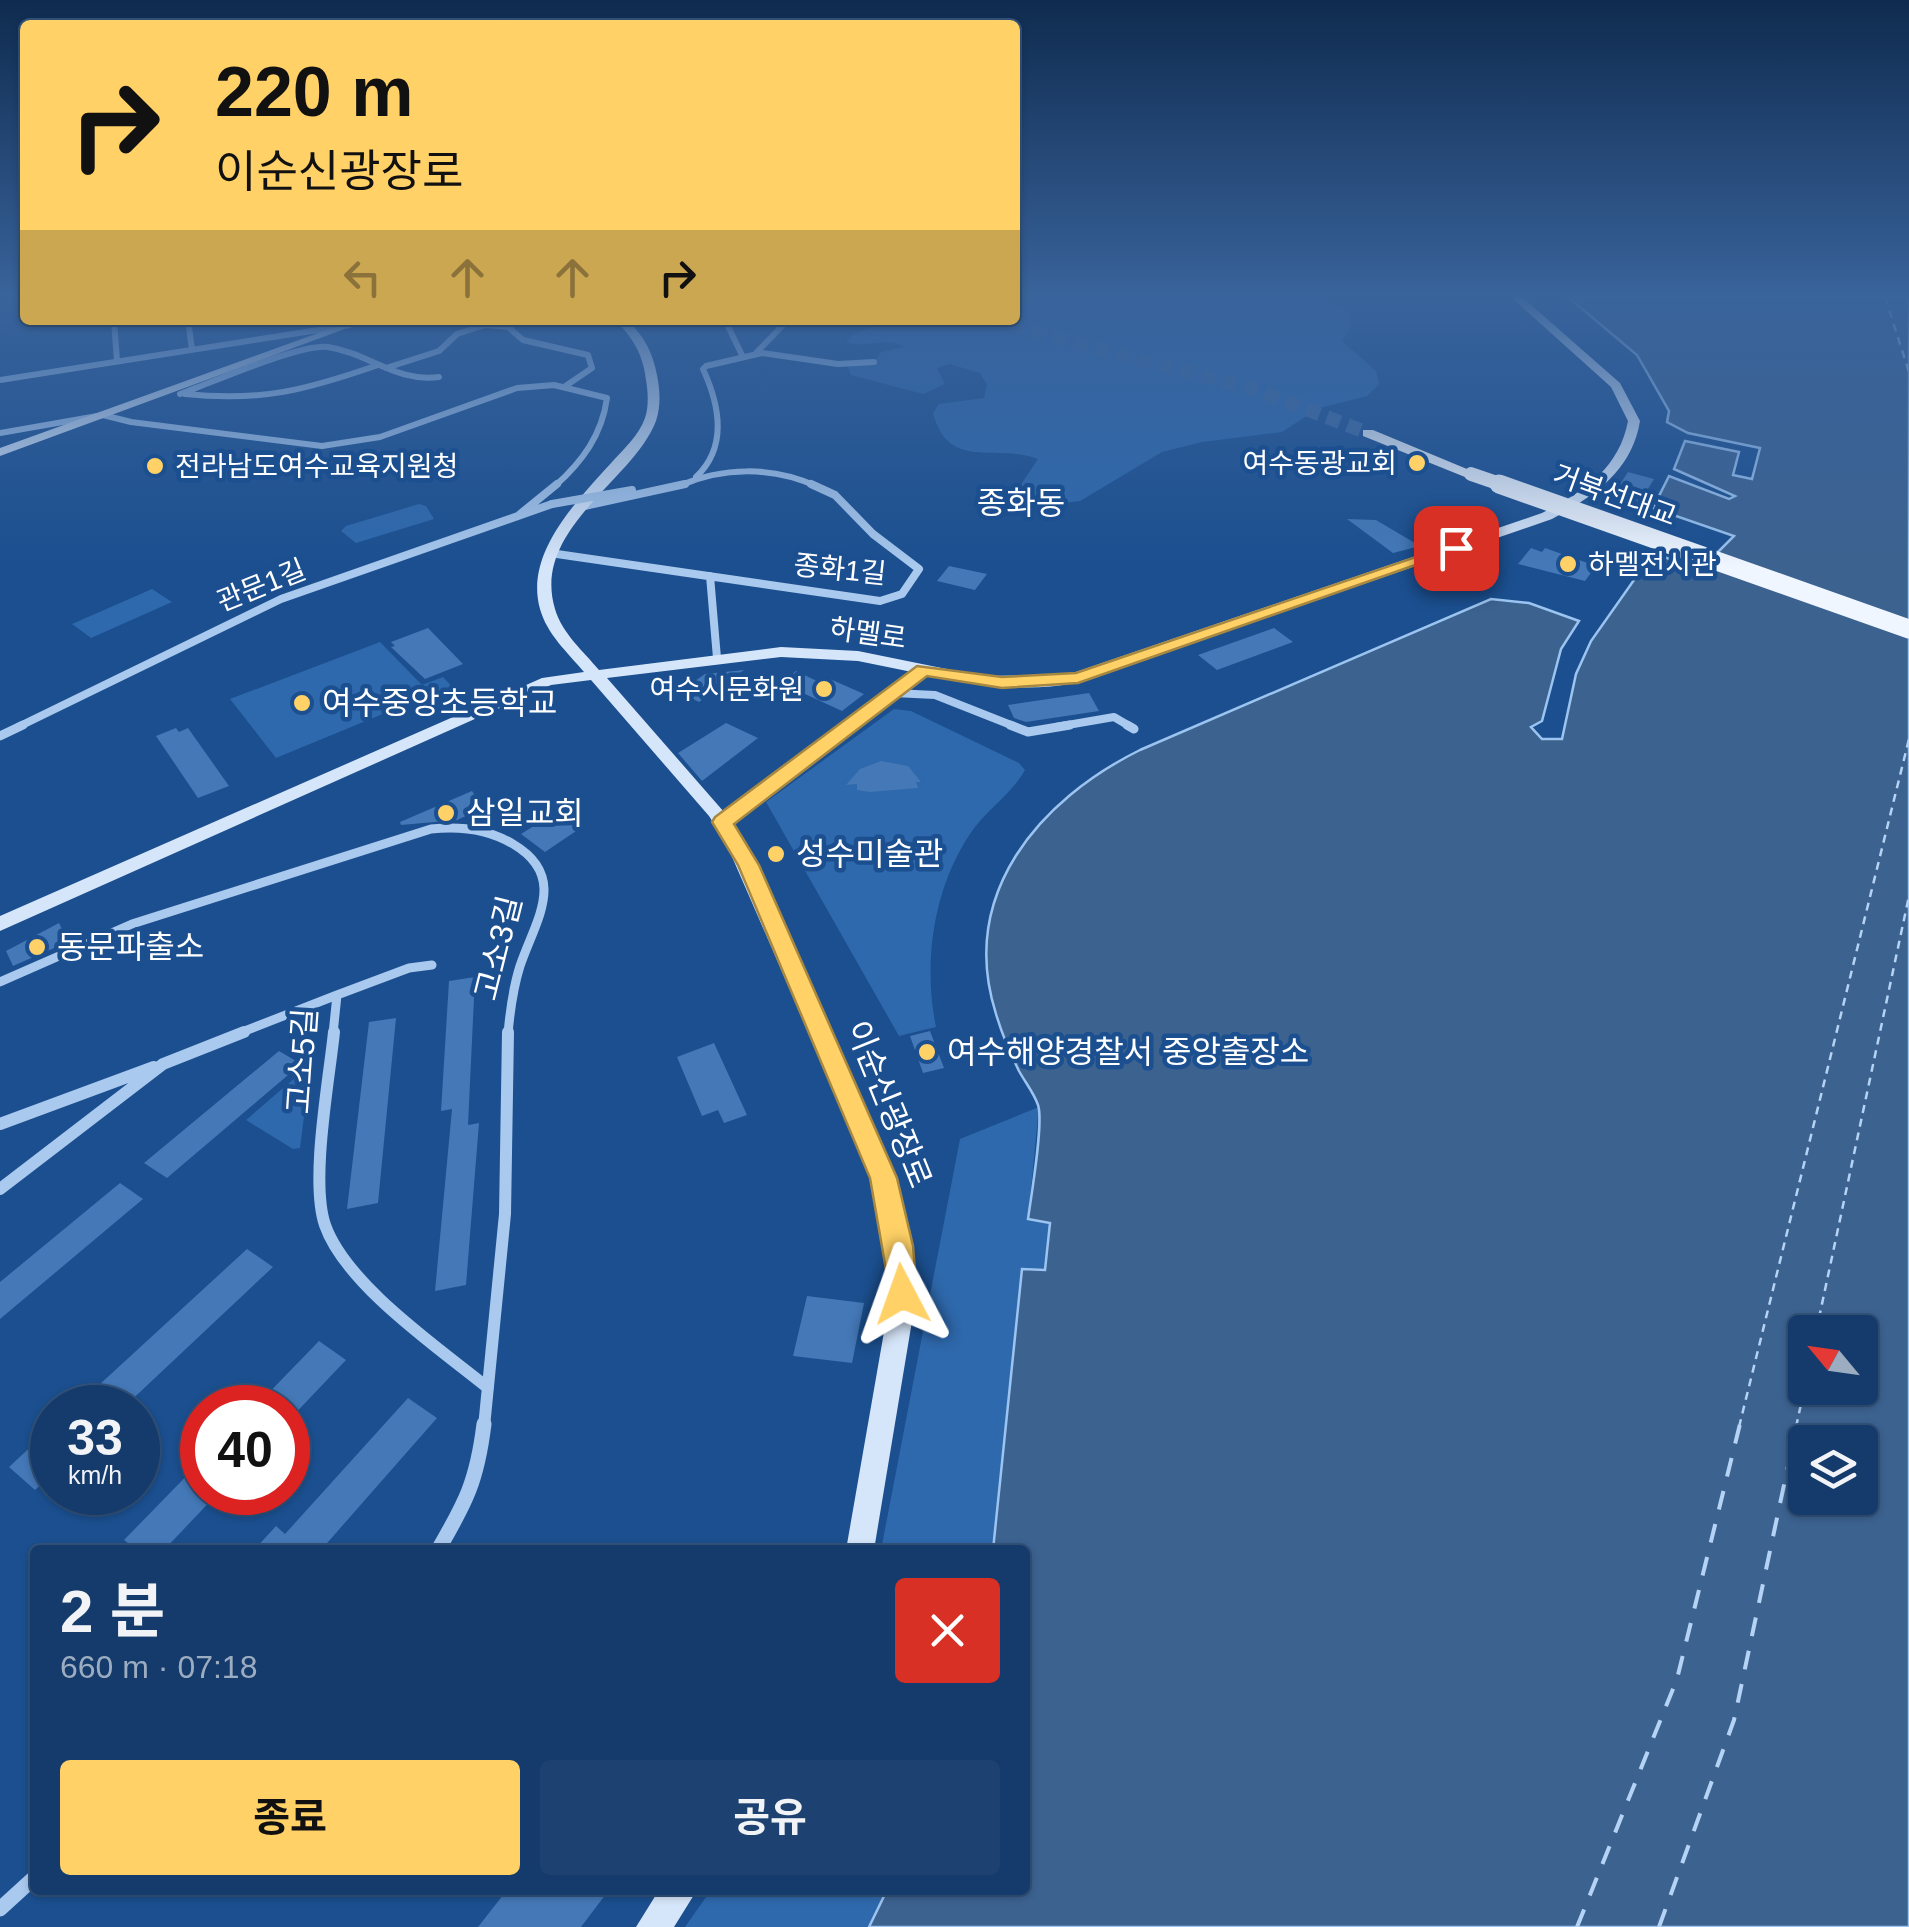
<!DOCTYPE html>
<html lang="ko">
<head>
<meta charset="utf-8">
<style>
	body { margin:0; font-family:Arial,"Noto Sans KR",sans-serif; background:#1d4271; color:#f1f3f6; height:100vh; display:flex; flex-direction:column; font-size:38px; white-space:nowrap }
	* { box-sizing:border-box; margin:0 }
	p { font-size:32px; color:#9dadc1 }
	.icon { flex:none; width:55px; height:55px; fill:none; stroke:currentColor; stroke-width:2; stroke-linecap:round; stroke-linejoin:round }
	.map { position:relative; flex:1; overflow:hidden }
	.panel { position:absolute; left:30px; top:1545px; width:1000px; height:350px; display:flex; flex-direction:column; background:#143b6b; border-radius:10px; box-shadow:0 2px 8px #0004,0 0 0 2px #33557e }
	.panel>* { flex:none }
	.guide { position:absolute; left:20px; top:20px; width:1000px; height:305px; border-radius:10px; box-shadow:0 2px 8px #0004,0 0 0 2px #33557e; background:#ffd166; color:#111; overflow:hidden }
	.needle { width:65px; rotate:299deg }
	.controls { position:absolute; left:1788px; top:1315px; display:grid; gap:20px }
	.controls a { display:grid; place-items:center; width:90px; height:90px; border-radius:10px; background:#143b6b; box-shadow:0 2px 8px #0004,0 0 0 2px #33557e; font-size:50px }
	.speed { position:absolute; left:30px; top:1385px; display:flex; gap:20px; font-size:50px; font-weight:700; text-align:center }
	.speed>* { display:grid; place-content:center; width:130px; height:130px; border-radius:50%; background:#143b6b; box-shadow:0 2px 8px #0004,0 0 0 2px #33557e; line-height:1 }
	.speed small { font-size:25px; font-weight:400 }
	.speed .limit { border:15px solid #d22; background:#fff; color:#111 }
	.pin { position:absolute; display:grid; place-items:center; width:85px; height:85px; color:#fff; margin:-42px; border-radius:20px; box-shadow:0 5px 15px #0006 }
	.me { position:absolute; width:110px; margin:-55px; rotate:356deg; stroke-linejoin:round; filter:drop-shadow(0 0 8px #0008) }
	.turn { display:flex; align-items:center; gap:35px; height:210px; padding:0 30px; font-size:45px }
	.turn .icon { width:130px; height:130px; stroke-width:2.5 }
	.turn b { display:block; font-size:70px; line-height:85px }
	.lanes { display:flex; align-items:center; height:95px; padding:0 30px; background:#0003; justify-content:center; gap:50px; direction:ltr }
	.lanes .off { opacity:.35 }
	.round { display:grid; place-items:center; flex:none; width:105px; height:105px; border-radius:10px; background:#1d4271 }
	.headline { display:flex; align-items:center; justify-content:space-between; height:170px; padding:0 30px }
	h1 { font-size:60px; font-weight:700; line-height:75px }
	.action { display:flex; gap:20px; margin-top:auto; padding:20px 30px }
	.action a { flex:1; height:115px; border-radius:10px; background:#ffd166; color:#111; font-size:40px; font-weight:700; line-height:115px; text-align:center }
	.action a+a { background:#1d4271; color:#f1f3f6 }
	.map>svg:first-child { display:block }
	.green { fill:#2e69ad }
	.water { fill:#3c6290; stroke:#9cc4f0; stroke-width:2.5; fill-rule:evenodd }
	.lines { fill:none; stroke-linecap:round; stroke-linejoin:round }
	.ferry-far1 { stroke:#b5d3f5; stroke-width:2.5; stroke-dasharray:8 6; stroke-linecap:butt }
	.ferry { stroke:#b5d3f5; stroke-width:4; stroke-dasharray:19 15; stroke-linecap:butt }
	.building { fill:#4478b7 }
	.primary-tunnel { stroke:#3d69a0; stroke-width:14; stroke-dasharray:14 8; stroke-linecap:butt }
	.street-far4 { stroke:#a9c9ee; stroke-width:6 }
	.street-far3 { stroke:#a9c9ee; stroke-width:8 }
	.street-far2 { stroke:#a9c9ee; stroke-width:9 }
	.street-far1 { stroke:#a9c9ee; stroke-width:12 }
	.street { stroke:#a9c9ee; stroke-width:15 }
	.secondary { fill:#d6e6fa; fill-rule:evenodd }
	.primary { fill:#f0f6ff; fill-rule:evenodd }
	.street-bridge { stroke:#a9c9ee; stroke-width:8 }
	.primary-bridge-far1 { stroke:#f0f6ff; stroke-width:14 }
	.primary-bridge { stroke:#f0f6ff; stroke-width:19 }
	.route { fill:#ffd166; stroke:#a68842; stroke-width:2.5 }
	.poi-dot { fill:#ffd166; stroke:#1b4f8f; stroke-width:4 }
	.labels { text-anchor:middle; stroke-width:9; stroke-linejoin:round; paint-order:stroke }
	.far-poi-label { font-size:28px; fill:#fff; stroke:#1b4f8f; text-anchor:end }
	.far-street-label { font-size:28px; fill:#fff; stroke:#1b4f8f }
	.far-quarter-label { font-size:32px; fill:#fff; stroke:#1b4f8f }
	.poi-label { font-size:32px; fill:#fff; stroke:#1b4f8f; text-anchor:start }
	.street-label { font-size:32px; fill:#fff; stroke:#1b4f8f }
</style>
</head>
<body>
<div class="map">
<svg width="1909" height="1927" viewBox="0 0 1909 1927">
	<rect width="100%" height="100%" fill="#1b4f8f"/>
	<path class="green" d="M1015 297H1319L1348 311 1352 326 1342 341 1376 371 1379 384 1367 396 1319 408 1282 432 1202 442 1162 452 1080 501 1048 505 1027 499 1018 489 1038 459C998 443 948 472 933 413L939 404 984 398 987 385 980 373 950 364 937 368 945 384 923 394 851 375 847 365 873 364 881 352 904 347C887 336 866 349 846 342 875 309 972 320 1015 320Z
		M419 504 426 506 434 519 356 543 341 531 346 526Z
		M152 589 172 602 91 638 72 624Z
		M380 642 422 685 443 677 462 697 435 708 424 697 276 758 230 699Z
		M894 709 911 711 1019 763 1025 770C1012 794 985 811 970 834 933 889 923 964 936 1027L899 1036 766 802Z
		M310 1069 300 1148 293 1149 246 1120 303 1071Z
		M1039 1107 1028 1219 1050 1222 1045 1271 1022 1269 993 1550H881L960 1139Z
		M711 1890H887L869 1927H685Z"/>
	<path class="water" d="M1568 297H1909V1927H869L887 1890H1025V1550H993L1022 1269 1045 1270 1050 1223 1028 1219C1031 1197 1044 1122 1038 1105 1034 1093 1025 1082 1019 1071 1010 1053 1002 1034 996 1014 958 894 1039 800 1140 750L1491 599 1529 603 1579 621 1561 649 1542 721 1531 727 1542 739H1562L1576 674 1591 641 1653 553 1700 570 1734 536 1653 508 1669 476 1729 499 1735 496 1674 469 1685 441 1739 452 1733 475 1752 479 1760 448 1688 433 1667 422 1669 411 1637 355ZM1805 1332H1860V1388H1805ZM1805 1442H1860V1498H1805Z"/>
	<g class="lines">
		<path class="ferry-far1" d="M1885 297 1909 372
			M1907 297 1909 302
			M1816 1332 1909 896
			M1739 1427 1909 739
			M1796 1427 1805 1386"/>
		<path class="ferry" d="M1577 1927 1677 1679 1740 1424
			M1659 1927 1734 1720 1797 1424"/>
	</g>
	<path class="building" d="M1628 472 1654 479 1640 502 1613 495Z
		M1347 519 1376 520 1420 546 1393 553Z
		M1531 548 1542 552 1545 548 1596 566 1585 581 1518 564Z
		M949 566 987 574 975 590 937 581Z
		M428 628 463 664 425 679 391 647 395 646 391 642Z
		M1274 628 1293 642 1217 670 1198 655Z
		M744 670 699 702 679 692 705 674Z
		M796 671 823 684 830 679 864 694 842 711 781 683Z
		M1089 693 1099 711 1026 722 1014 718 1008 705Z
		M726 723 758 738 702 781 678 753Z
		M176 728 179 732 188 728 229 786 198 798 156 736Z
		M881 761 908 766 921 782H916L918 788 870 792 857 790V784L846 785 860 769Z
		M472 791 483 808 457 820 401 825 400 822Z
		M563 816 582 827 545 852 521 834 545 819 558 820Z
		M59 923 68 942 13 966 6 951Z
		M475 977 468 1125 479 1123 466 1285 435 1291 452 1109 441 1111 449 981Z
		M396 1018 378 1203 347 1209 369 1022Z
		M930 1031 944 1068 923 1073 910 1036Z
		M714 1043 747 1115 724 1123 718 1110 702 1116 677 1057Z
		M279 1051 301 1064 167 1178 144 1163Z
		M120 1183 143 1199 0 1319V1282Z
		M247 1249 273 1267 123 1408H74Z
		M807 1296 864 1303 852 1363 793 1356Z
		M319 1341 346 1360 288 1421V1408H254Z
		M408 1398 437 1418 321 1550H254L276 1526 285 1534Z
		M52 1427V1474L35 1490 9 1467Z
		M202 1460V1492H219L164 1550H137L124 1540Z
		M507 1890H609L581 1927H478Z"/>
	<g class="lines">
		<path class="primary-tunnel" d="M989 320 1257 390 1368 433"/>
		<path class="street-far4" d="M114 320 117 361
			M188 320 192 349
			M725 320 742 355
			M756 353 788 320
			M386 368 439 351 457 334 485 325 508 327 523 340 588 355 592 368 564 387
			M0 380 350 325 349 320
			M180 394C211 383 301 343 328 347 368 353 397 383 439 377
			M185 394C262 402 306 390 378 365
			M0 433 103 415 131 422 322 446 380 437 517 388 554 385 607 398C602 435 582 462 555 486
			M696 477C728 447 720 406 703 369L706 366 762 353 838 364 874 362
			M679 486C722 467 772 466 816 486"/>
		<path class="street-far3" d="M580 507 685 484
			M519 515 557 484
			M550 553 880 601 902 594 919 569 873 534 835 495 811 484
			M710 576 717 658
			M894 693 935 695 1016 727
			M18 727 281 599 552 504
			M1056 727 1114 717 1131 727"/>
		<path class="street-far2" d="M1010 725 1028 732 1070 725
			M1127 725 1134 729
			M0 736 23 725
			M0 982 132 924 431 829C459 826 488 829 513 844 569 877 535 921 520 966 513 988 510 1011 508 1034
			M337 995 409 968 432 965
			M237 1034 337 995 333 1034"/>
		<path class="street-far1" d="M334 1032C329 1081 310 1181 325 1225 346 1285 439 1348 488 1388
			M0 1124 154 1067
			M0 1189 163 1064 244 1032
			M484 1427 505 1214 508 1032"/>
		<path class="street" d="M438 1550C466 1502 477 1481 484 1424
			M0 1909 35 1877"/>
		<path class="secondary" d="M1511 297H1522L1620 383 1640 421C1632 471 1594 496 1552 519L1075 683C1025 693 976 685 928 675L732 824 744 842 896 1178 911 1245 914 1309 874 1550H846L888 1309 887 1245 872 1178 726 843 709 816 591 680 551 685 0 931V916L542 678 584 672C567 652 547 634 540 609 524 552 579 499 612 462 624 449 639 435 645 418 649 406 648 392 646 380 643 354 633 338 615 320L629 322C645 337 653 354 657 375 660 390 661 406 656 421 633 481 531 529 555 609 562 633 583 651 599 670L781 647 858 651 981 676 1067 675 1542 513C1583 492 1619 469 1628 421L1611 387ZM781 657 858 661 912 672 724 812 607 678Z
			M354 320H369L0 456V448Z
			M659 1890H697L674 1927H636Z"/>
		<path class="primary" d="M1363 430H1373L1479 474 1465 477 1363 436Z"/>
		<path class="street-bridge" d="M552 504 632 490"/>
		<path class="primary-bridge-far1" d="M1471 474 1506 486"/>
		<path class="primary-bridge" d="M1499 484 1909 629"/>
	</g>
	<linearGradient id="sky" x2="0" y2="1"><stop stop-color="#0f2b4f"/><stop offset="0.52" stop-color="#39639b"/><stop offset="1" stop-color="#39639b" stop-opacity="0"/></linearGradient>
	<rect width="1909" height="567" fill="url(#sky)"/>
	<path class="route" d="M1451 545 1464 548 1078 683 1002 688 927 676 734 824 759 865 897 1178 913 1246 917 1294 913 1304 902 1308 892 1304 870 1178 738 865 712 822 715 817 917 666 1002 677 1076 673Z"/>
	<g class="poi-dot">
		<circle cx="1417" cy="463" r="10"/>
		<circle cx="155" cy="466" r="10"/>
		<circle cx="1568" cy="564" r="10"/>
		<circle cx="824" cy="689" r="10"/>
		<circle cx="302" cy="703" r="10"/>
		<circle cx="446" cy="813" r="10"/>
		<circle cx="776" cy="854" r="10"/>
		<circle cx="37" cy="947" r="10"/>
		<circle cx="927" cy="1052" r="10"/>
	</g>
	<g class="labels">
		<g class="far-poi-label">
			<text x="1397" y="473">여수동광교회</text>
			<text x="175" y="476" text-anchor="start">전라남도여수교육지원청</text>
			<text x="1588" y="574" text-anchor="start">하멜전시관</text>
			<text x="804" y="699">여수시문화원</text>
		</g>
		<g class="far-street-label">
			<text transform="translate(1615 495) rotate(20)" y="10">거북선대교</text>
			<text transform="translate(840 569) rotate(6)" y="10">종화1길</text>
			<text transform="translate(261 585) rotate(-22)" y="10">관문1길</text>
			<text transform="translate(868 633) rotate(8)" y="10">하멜로</text>
		</g>
		<g class="far-quarter-label">
			<text x="1021" y="514">종화동</text>
		</g>
		<g class="poi-label">
			<text x="322" y="714">여수중앙초등학교</text>
			<text x="466" y="824">삼일교회</text>
			<text x="796" y="865">성수미술관</text>
			<text x="57" y="958">동문파출소</text>
			<text x="947" y="1063">여수해양경찰서 중앙출장소</text>
		</g>
		<g class="street-label">
			<text transform="translate(498 948) rotate(-76)" y="11">고소3길</text>
			<text transform="translate(302 1061) rotate(-86)" y="11">고소5길</text>
			<text transform="translate(889 1104) rotate(68)" y="11">이순신광장로</text>
		</g>
	</g>
</svg>
<div class="controls">
<a><svg class="needle" viewBox="-14 -14 28 28"><path d="M0-13l5 13h-10z" fill="#e53935"/><path d="M0 13l5-13h-10z" fill="#9dadc1"/></svg></a>
<a><svg class="icon" aria-label="layers" viewBox="0 0 24 24"><path d="M12 4l9 5-9 5-9-5zM3 14l9 5 9-5"/></svg></a>
</div>
<div class="speed"><div>33<small>km/h</small></div><div class="limit">40</div></div>
<div class="pin" style="left:1456px;top:548px;background:#d93025"><svg class="icon" aria-label="arrive" viewBox="0 0 24 24"><path d="M6 21V4h12l-3 4 3 4H6"/></svg></div>
<svg class="me" style="left:902px;top:1294px" viewBox="-20 -20 40 40"><path d="M0-17L14 15 0 8-14 15z" fill="#ffd166" stroke="#fff" stroke-width="4"/></svg>
<div class="guide">
<div class="turn"><svg class="icon" aria-label="right" viewBox="0 0 24 24"><path d="M7 20v-9h11M14 6l5 5-5 5"/></svg><div><b>220 m</b>이순신광장로</div></div>
<div class="lanes"><svg class="icon off" aria-label="left" viewBox="0 0 24 24"><path d="M17 20v-9H6M10 6l-5 5 5 5"/></svg><svg class="icon off" aria-label="ahead" viewBox="0 0 24 24"><path d="M12 20V5M6 11l6-6 6 6"/></svg><svg class="icon off" aria-label="ahead" viewBox="0 0 24 24"><path d="M12 20V5M6 11l6-6 6 6"/></svg><svg class="icon" aria-label="right" viewBox="0 0 24 24"><path d="M7 20v-9h11M14 6l5 5-5 5"/></svg></div>
</div>
<section class="panel">
<div class="headline"><div><h1>2 분</h1><p>660 m · 07:18</p></div><a class="round" style="background:#d93025;color:#fff"><svg class="icon" aria-label="close" viewBox="0 0 24 24"><path d="M6 6l12 12M18 6L6 18"/></svg></a></div>
<div class="action"><a>종료</a><a>공유</a></div>
</section>
</div>
</body>
</html>
